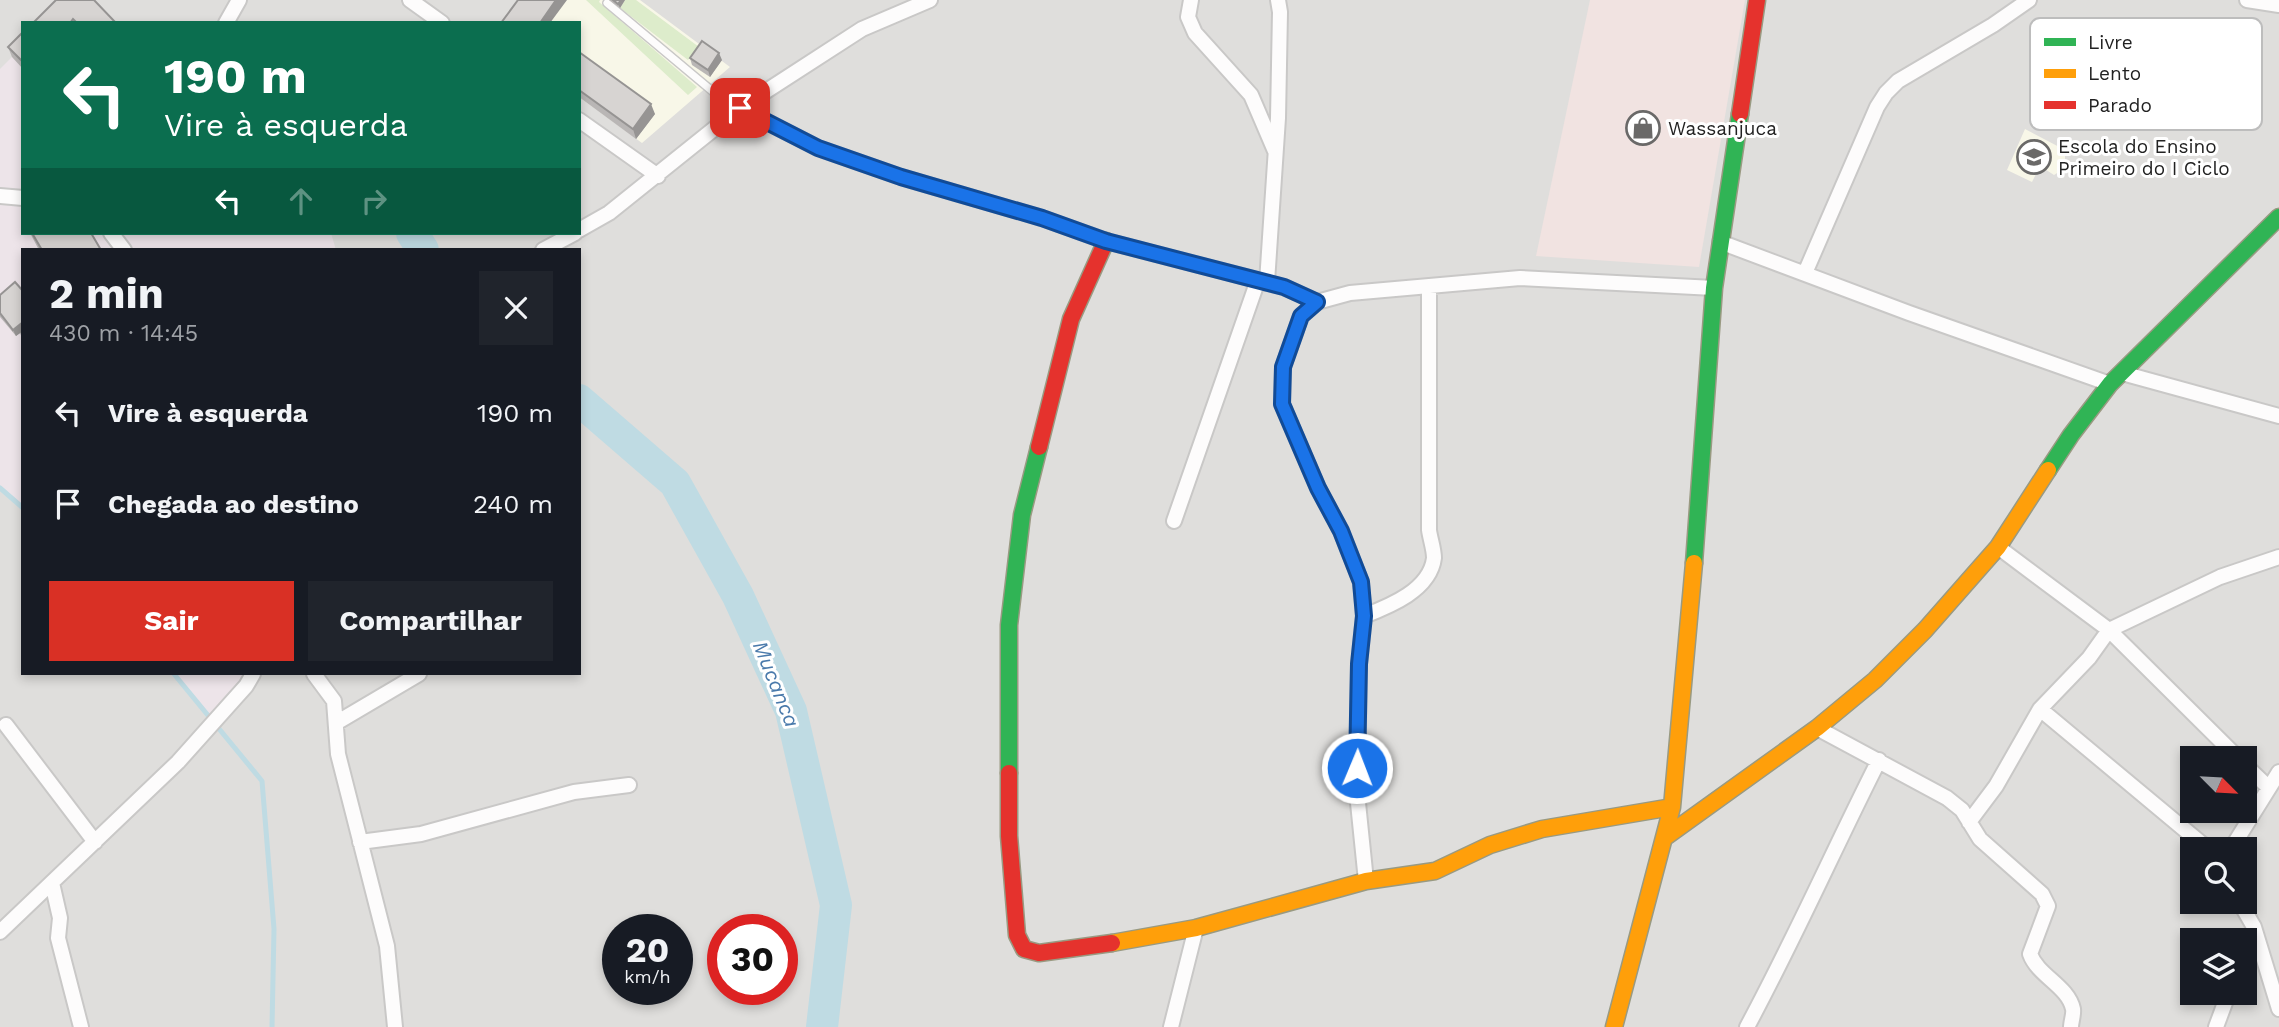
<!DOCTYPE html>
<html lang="pt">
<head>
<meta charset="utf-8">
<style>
	body { margin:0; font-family:"Work Sans",sans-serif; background:#20242c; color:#f1f3f6; height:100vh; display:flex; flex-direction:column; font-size:26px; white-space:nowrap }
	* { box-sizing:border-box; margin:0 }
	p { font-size:23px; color:#9ea1a6 }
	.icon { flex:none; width:38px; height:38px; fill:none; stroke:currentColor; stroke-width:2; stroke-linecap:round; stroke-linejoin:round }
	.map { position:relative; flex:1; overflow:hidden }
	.drawer { position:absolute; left:21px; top:248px; width:560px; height:427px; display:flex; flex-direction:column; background:#171b24; border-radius:0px; box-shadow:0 4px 10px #0003 }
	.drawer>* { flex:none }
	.hud { position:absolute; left:21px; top:21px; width:560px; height:214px; border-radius:0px; box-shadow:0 4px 10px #0003; background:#0b6e4f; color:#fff; overflow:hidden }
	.needle { width:46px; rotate:114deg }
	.fabs { position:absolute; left:2180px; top:746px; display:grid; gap:14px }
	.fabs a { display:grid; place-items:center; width:77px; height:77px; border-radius:0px; background:#171b24; box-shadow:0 4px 10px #0003; font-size:35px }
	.speed { position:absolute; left:602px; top:914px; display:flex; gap:14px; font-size:35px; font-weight:700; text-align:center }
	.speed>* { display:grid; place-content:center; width:91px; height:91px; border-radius:50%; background:#171b24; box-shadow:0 4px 10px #0003; line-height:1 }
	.speed small { font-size:18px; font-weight:400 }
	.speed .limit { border:10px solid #d22; background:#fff; color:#111 }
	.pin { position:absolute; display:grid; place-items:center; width:60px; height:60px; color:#fff; margin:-30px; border-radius:14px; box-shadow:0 4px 10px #0006 }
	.me { position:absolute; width:77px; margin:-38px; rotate:1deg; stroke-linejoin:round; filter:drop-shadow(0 0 5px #0008) }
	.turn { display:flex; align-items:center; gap:24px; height:147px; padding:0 28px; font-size:32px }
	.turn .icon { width:91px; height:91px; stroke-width:2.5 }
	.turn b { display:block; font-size:49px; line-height:60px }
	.lanes { display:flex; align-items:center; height:66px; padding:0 28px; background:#0003; justify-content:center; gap:35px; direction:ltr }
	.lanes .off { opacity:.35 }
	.round { display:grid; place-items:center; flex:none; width:74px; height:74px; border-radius:0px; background:#20242c }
	.headline { display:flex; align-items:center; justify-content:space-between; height:119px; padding:0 28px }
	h1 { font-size:42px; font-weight:700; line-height:52px }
	.action { display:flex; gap:14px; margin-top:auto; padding:14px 28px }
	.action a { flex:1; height:80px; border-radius:0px; background:#d93025; color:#fff; font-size:28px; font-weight:700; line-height:80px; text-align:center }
	.action a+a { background:#20242c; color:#f1f3f6 }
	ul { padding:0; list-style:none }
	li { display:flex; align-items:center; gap:21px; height:91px; padding:0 28px }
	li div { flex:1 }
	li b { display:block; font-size:26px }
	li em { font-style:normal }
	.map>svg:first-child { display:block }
	.residential { fill:#dfdedc; fill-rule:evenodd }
	.commercial { fill:#f1e3e1 }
	.industrial { fill:#ede4e9 }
	.education { fill:#f8f7e8 }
	.grass { fill:#ddeccb }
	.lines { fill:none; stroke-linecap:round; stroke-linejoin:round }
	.stream { stroke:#bfdbe3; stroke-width:5 }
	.river { stroke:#bfdbe3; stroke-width:32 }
	.lane-casing { stroke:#c9c8c7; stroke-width:10 }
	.street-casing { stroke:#c9c8c7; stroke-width:18 }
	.fast-casing { stroke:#999a82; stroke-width:19 }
	.slow-casing { stroke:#999a82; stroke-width:19 }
	.jam-casing { stroke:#999a82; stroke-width:19 }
	.lane { stroke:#fdfcfc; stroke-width:7 }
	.street { stroke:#fdfcfc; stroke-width:14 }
	.fast { stroke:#30b455; stroke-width:16 }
	.slow { stroke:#ff9f0a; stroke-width:16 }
	.jam { stroke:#e5322d; stroke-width:16 }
	.wall { fill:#b9b6b5 }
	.shaded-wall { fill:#969493 }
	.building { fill:#d7d4d2; stroke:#969493; stroke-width:2 }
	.route-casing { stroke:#114b97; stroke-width:18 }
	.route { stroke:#1a73e8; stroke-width:12 }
	.labels { text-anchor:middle; stroke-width:6; stroke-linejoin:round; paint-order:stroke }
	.poi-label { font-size:19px; fill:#222; stroke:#fff; text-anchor:start }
	.water-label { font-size:21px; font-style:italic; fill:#4a7aab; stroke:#fff }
	.key { fill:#fff; stroke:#bdbdbd; stroke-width:2 }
	.key-label { font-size:19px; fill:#222 }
</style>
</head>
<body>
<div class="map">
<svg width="2279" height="1027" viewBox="0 0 2279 1027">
	<rect width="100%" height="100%" fill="#f0eeeb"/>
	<path class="residential" d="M0 0H2279V1027H0ZM23 23H579V233H23ZM23 250H579V674H23ZM2193 758H2245V810H2193ZM2193 849H2245V901H2193ZM618 929H677V989H618ZM723 929H782V989H723ZM2193 940H2245V992H2193Z"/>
	<path class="commercial" d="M1590 0H1745L1699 267 1536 256Z"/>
	<path class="industrial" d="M23 46V233H331L336 250H23V508L0 488V69Z
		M174 674H253L213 722Z"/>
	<path class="education" d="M529 0H640L730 67 642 143 579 97V23H512Z
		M2025 129 2065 150V168L2054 175 2040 166 2032 182 2007 170Z"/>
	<path class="grass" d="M586 0H600L599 2 697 87 688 95Z
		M625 0H636L699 47 688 60 620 8Z"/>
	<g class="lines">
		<path class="stream" d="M0 488 23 508
			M174 674 262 781 274 929 272 1027"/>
		<path class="river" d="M412 233 423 250
			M579 400 675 483 738 596 791 711 836 905 822 1027"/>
		<g class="lane-casing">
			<path id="lane" d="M607 3 736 111"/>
		</g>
		<g class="street-casing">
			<path id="street" d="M410 0 442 23
				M1191 0 1188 17 1195 33 1251 95 1275 151
				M2247 0 2279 5
				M226 23 239 0
				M740 108 818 148 901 177 1042 218 1106 241 1284 287 1317 302 1350 293 1520 278 1714 288
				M579 120 658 176
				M0 196 23 198
				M579 230 609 213 740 108 862 29 930 0
				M111 233 124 250
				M1720 242 1909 313 2110 384
				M543 250 575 233
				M1805 273 1877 107 1886 93 1898 81 1993 25 2029 0
				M1267 282 1278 118 1280 12 1278 0
				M1317 302 1301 316 1283 367 1282 404 1318 488 1341 531 1361 582 1364 616 1359 664 1357 793 1366 881
				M2122 373 2279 416
				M1174 521 1258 280
				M1998 547 2109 630 2238 758
				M1364 616C1390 606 1430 590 1434 558 1434 549 1430 538 1429 530V286
				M314 674 334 701 338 754 387 946 395 1027
				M2040 709 2208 849
				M336 723 419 674
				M6 725 95 842
				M1817 728 1947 798 1962 810 1980 839 2042 894 2048 906 2030 954C2038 976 2068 986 2073 1009 2074 1014 2071 1022 2071 1027
				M2245 765 2268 787
				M1969 822 1996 786 2040 709 2089 658 2109 630 2220 577 2279 557
				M360 842 421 834 574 792 629 785
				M2231 849 2279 772
				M52 883 60 918 58 938 81 1027
				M2239 901 2254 927 2279 1009
				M0 932 178 762 246 686 253 674
				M2245 949 2254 927
				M1171 1027 1196 928
				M1747 1027C1794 940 1834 849 1879 760
				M2216 1027 2229 992"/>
		</g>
		<g class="fast-casing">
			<path id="fast" d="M2048 470 2071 435 2110 384 2279 217
				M1694 563 1714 288 1740 114
				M1009 773V625L1022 515 1039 447"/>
		</g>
		<g class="slow-casing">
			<path id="slow" d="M1664 838 1817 728 1875 680 1925 630 1998 547 2048 470
				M1112 943 1196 928 1366 881 1435 871 1490 845 1542 829 1672 807
				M1614 1027 1672 807 1694 563"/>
		</g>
		<g class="jam-casing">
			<path id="jam" d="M1740 114 1757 0
				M1039 447 1071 319 1106 241
				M1009 773V836L1017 935 1024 949 1039 953 1112 943"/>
		</g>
		<use href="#lane" class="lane"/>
		<use href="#street" class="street"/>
		<use href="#fast" class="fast"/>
		<use href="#slow" class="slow"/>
		<use href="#jam" class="jam"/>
	</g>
	<path class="wall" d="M609 0H625L620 8Z
		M23 32V69L12 57 8 47Z
		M579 52 655 114 636 139 579 97Z
		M690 58 722 60 710 77 692 65Z
		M30 233H91L101 250H39Z
		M23 291V340L20 333 16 336 0 317V295Z"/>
	<path class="shaded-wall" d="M556 0H567L550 23H539Z
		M621 0H625L620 8 618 4Z
		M719 53 722 60 710 77 708 70Z
		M651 104 655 114 636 139 633 129Z
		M23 322V331L16 336 13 330Z"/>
	<path class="building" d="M56 0H94L116 23H77L73 19 70 23H33Z
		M518 0H556L540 23H501Z
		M613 0H621L618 4Z
		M23 32V62L8 47Z
		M702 41 719 53 708 70 690 58Z
		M579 52 651 104 633 129 579 90Z
		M32 233H91L101 250H42Z
		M15 282 23 291V322L13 330 0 313V295Z"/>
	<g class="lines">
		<g class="route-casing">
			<path id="route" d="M740 108 818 148 901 177 1042 218 1106 241 1284 287 1317 302 1301 316 1283 367 1282 404 1318 488 1341 531 1361 582 1364 616 1359 664 1357 768"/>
		</g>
		<use href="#route" class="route"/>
	</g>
	<defs>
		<g id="shop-ring" transform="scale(1.75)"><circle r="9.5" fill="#fff" stroke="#6a6968" stroke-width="1.5"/><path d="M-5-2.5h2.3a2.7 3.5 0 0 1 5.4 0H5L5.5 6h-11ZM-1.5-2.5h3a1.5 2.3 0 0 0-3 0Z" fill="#6a6968"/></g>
		<g id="school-ring" transform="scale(1.75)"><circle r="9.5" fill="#fff" stroke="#6a6968" stroke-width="1.5"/><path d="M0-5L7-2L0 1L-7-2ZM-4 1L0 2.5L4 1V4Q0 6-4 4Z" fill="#6a6968"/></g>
	</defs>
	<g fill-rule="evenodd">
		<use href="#shop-ring" x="1643" y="128"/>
		<use href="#school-ring" x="2034" y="157"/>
	</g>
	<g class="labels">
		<g class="poi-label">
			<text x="1668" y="135">Wassanjuca</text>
			<text x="2058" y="153">Escola do Ensino<tspan x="2058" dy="22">Primeiro do I Ciclo</tspan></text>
		</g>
		<g class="water-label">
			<text transform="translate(776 684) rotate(68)" y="7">Mucanca</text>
		</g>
	</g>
	<rect x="2030" y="18" width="232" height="112" rx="10" class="key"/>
	<rect x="2044" y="38" width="32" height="8" fill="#30b455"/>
	<rect x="2044" y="69" width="32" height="9" fill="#ff9f0a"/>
	<rect x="2044" y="101" width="32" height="8" fill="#e5322d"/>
	<g class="key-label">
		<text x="2088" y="49">Livre</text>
		<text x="2088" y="80">Lento</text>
		<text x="2088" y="112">Parado</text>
	</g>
</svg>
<div class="fabs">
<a><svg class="needle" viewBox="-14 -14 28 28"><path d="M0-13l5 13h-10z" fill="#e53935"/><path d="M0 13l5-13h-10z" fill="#9ea1a6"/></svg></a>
<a><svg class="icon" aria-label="search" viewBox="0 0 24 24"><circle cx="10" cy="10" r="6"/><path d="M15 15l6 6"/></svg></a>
<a><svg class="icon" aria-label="layers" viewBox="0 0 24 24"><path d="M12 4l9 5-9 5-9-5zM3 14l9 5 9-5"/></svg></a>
</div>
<div class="speed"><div>20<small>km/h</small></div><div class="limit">30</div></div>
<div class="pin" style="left:740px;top:108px;background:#d93025"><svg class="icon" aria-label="arrive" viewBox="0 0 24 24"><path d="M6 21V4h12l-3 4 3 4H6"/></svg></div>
<svg class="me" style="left:1357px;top:768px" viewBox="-20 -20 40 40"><circle r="17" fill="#1a73e8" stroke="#fff" stroke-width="3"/><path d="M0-11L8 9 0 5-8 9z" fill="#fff"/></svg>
<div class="hud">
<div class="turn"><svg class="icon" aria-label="left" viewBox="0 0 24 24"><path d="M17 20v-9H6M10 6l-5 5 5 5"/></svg><div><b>190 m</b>Vire à esquerda</div></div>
<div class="lanes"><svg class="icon" aria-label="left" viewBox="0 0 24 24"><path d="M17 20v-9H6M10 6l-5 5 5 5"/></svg><svg class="icon off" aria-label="ahead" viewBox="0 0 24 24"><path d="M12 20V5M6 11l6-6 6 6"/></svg><svg class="icon off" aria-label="right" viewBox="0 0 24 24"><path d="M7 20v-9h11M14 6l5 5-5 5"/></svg></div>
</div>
<section class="drawer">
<div class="headline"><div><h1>2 min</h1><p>430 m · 14:45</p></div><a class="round"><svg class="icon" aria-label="close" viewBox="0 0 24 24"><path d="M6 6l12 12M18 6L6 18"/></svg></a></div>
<ul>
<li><svg class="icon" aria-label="left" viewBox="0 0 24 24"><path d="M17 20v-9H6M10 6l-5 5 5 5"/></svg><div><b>Vire à esquerda</b></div><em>190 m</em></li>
<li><svg class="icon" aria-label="arrive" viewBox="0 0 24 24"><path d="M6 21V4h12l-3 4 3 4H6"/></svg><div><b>Chegada ao destino</b></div><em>240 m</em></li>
</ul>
<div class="action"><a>Sair</a><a>Compartilhar</a></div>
</section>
</div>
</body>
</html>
